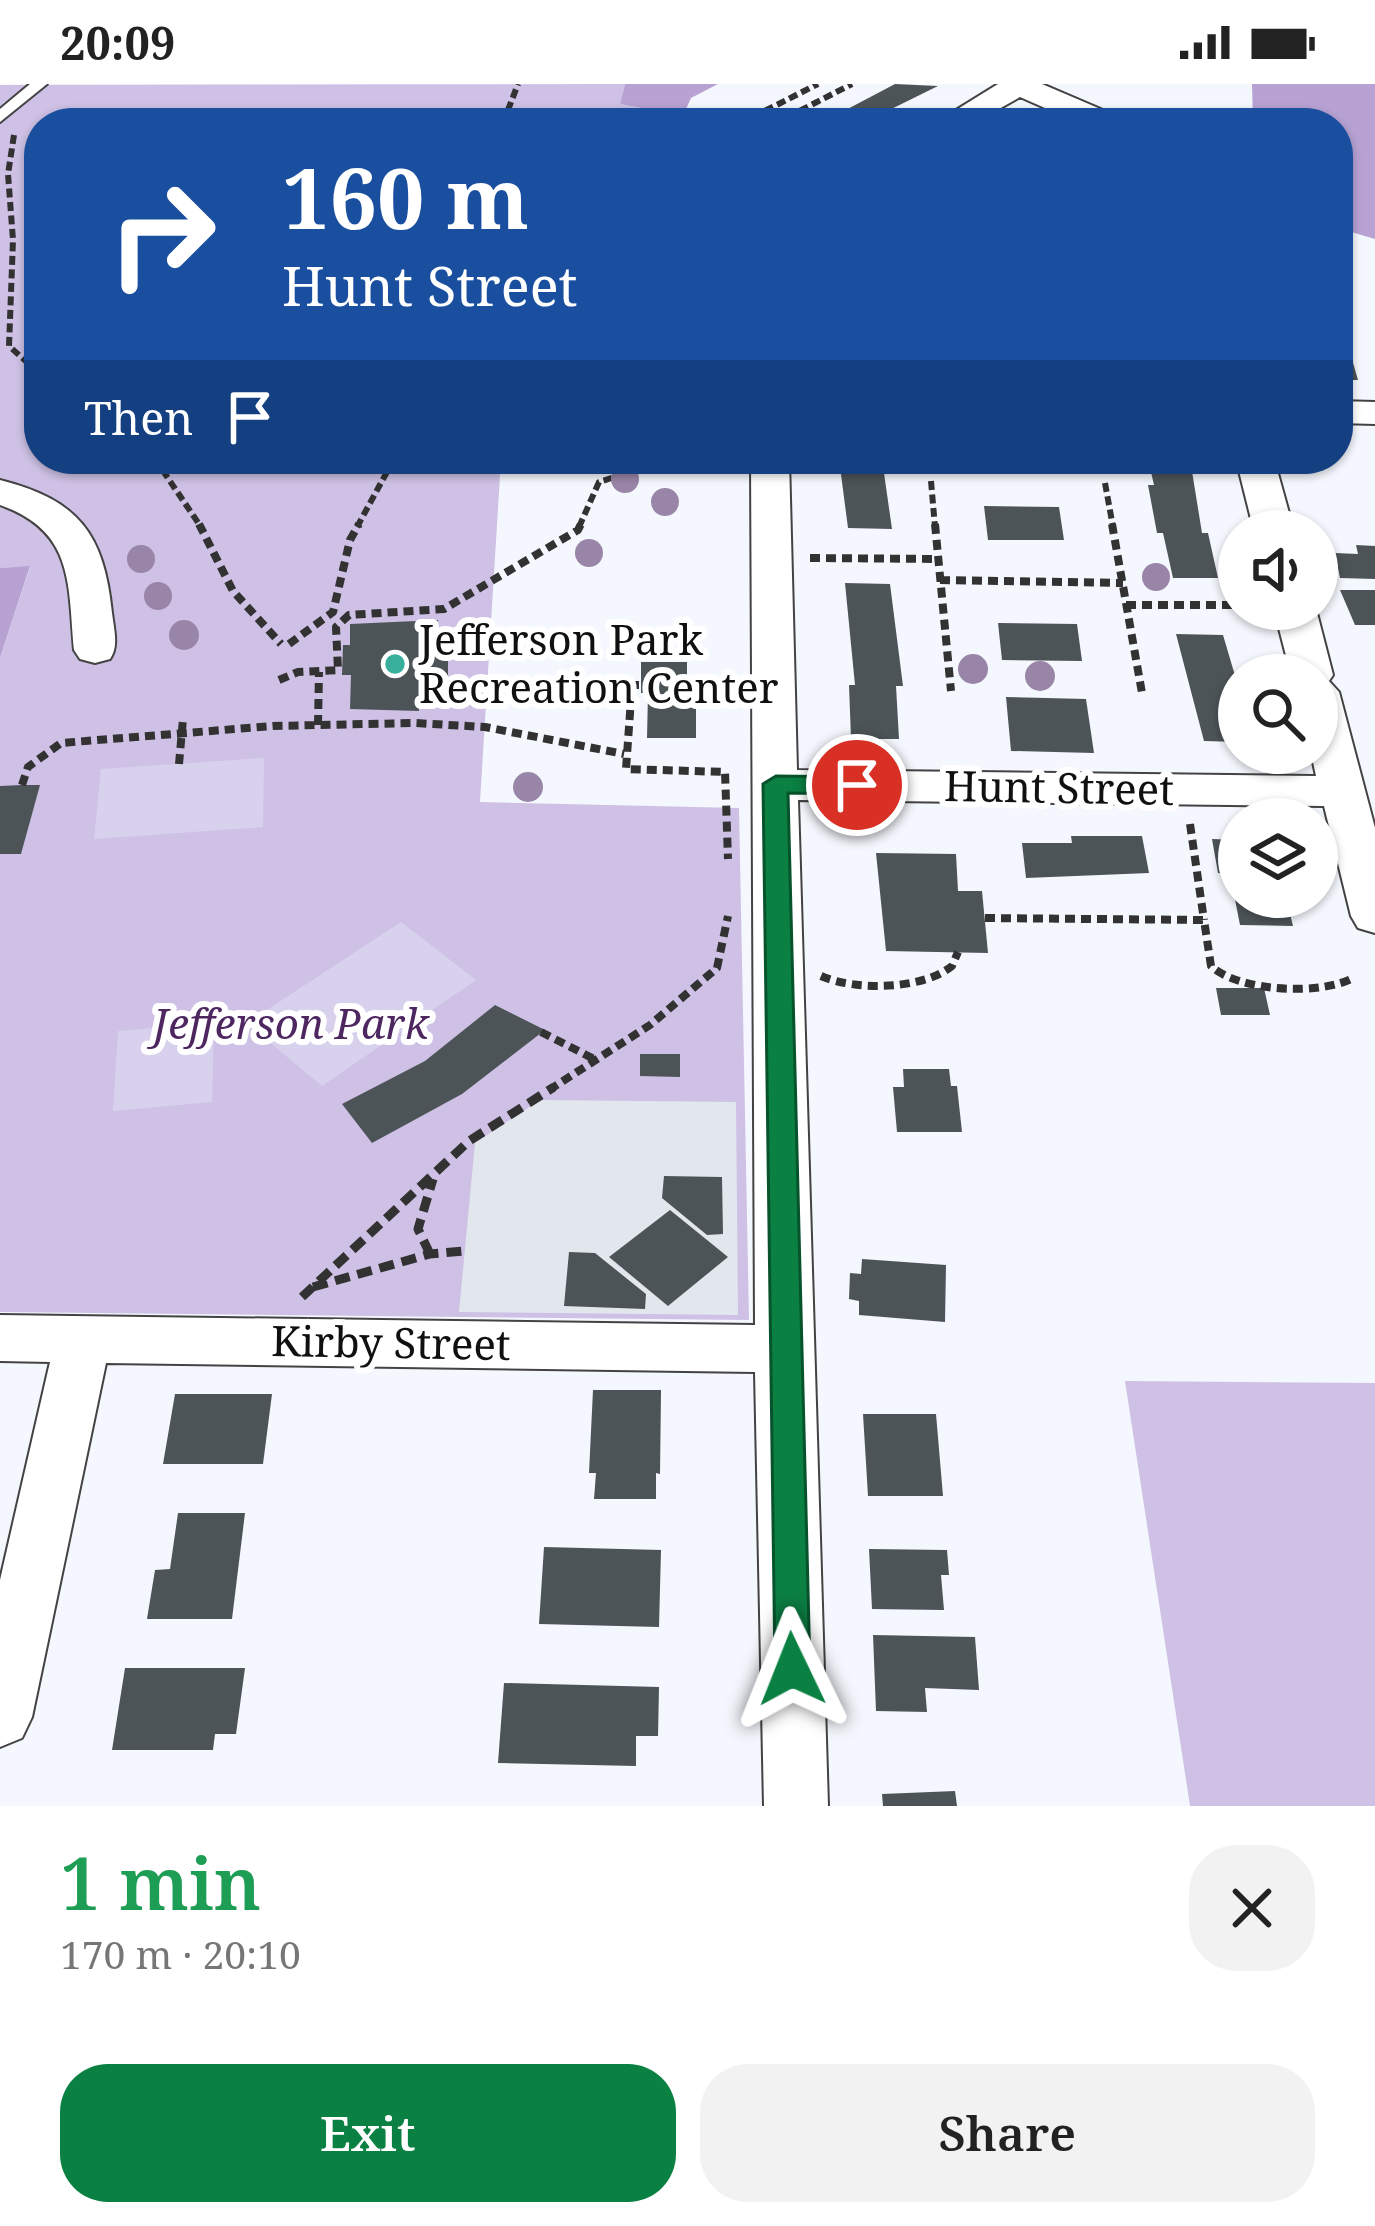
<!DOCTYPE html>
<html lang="en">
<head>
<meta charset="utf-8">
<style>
	body { margin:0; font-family:"Noto Serif",serif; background:#f2f2f2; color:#222; height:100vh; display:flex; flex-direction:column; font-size:45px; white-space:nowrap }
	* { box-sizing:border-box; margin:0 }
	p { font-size:39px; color:#767676 }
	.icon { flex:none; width:66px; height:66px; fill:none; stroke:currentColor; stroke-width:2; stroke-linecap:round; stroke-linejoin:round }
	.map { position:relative; height:1722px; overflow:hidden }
	.side { display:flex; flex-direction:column; background:#fff; flex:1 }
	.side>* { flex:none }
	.hud { position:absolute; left:24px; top:24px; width:1329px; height:366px; border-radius:48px; box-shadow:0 3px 9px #0004; background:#1a4fa0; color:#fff; overflow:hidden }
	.controls { position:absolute; left:1218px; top:426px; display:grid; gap:24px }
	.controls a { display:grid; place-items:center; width:120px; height:120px; border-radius:50%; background:#fff; box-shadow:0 3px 9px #0004; font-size:60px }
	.pin { position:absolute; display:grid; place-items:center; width:102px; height:102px; color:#fff; margin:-51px; border:6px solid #fff; border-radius:50%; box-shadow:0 3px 12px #0007 }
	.me { position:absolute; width:132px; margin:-66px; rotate:358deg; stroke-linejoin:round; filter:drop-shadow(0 0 9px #0008) }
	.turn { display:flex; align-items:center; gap:42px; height:252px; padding:0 60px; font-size:54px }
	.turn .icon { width:156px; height:156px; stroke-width:2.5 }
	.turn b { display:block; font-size:84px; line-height:102px }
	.then { display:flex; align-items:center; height:114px; padding:0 60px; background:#0003; gap:24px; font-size:45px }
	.round { display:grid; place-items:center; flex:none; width:126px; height:126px; border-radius:48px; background:#f2f2f2 }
	.headline { display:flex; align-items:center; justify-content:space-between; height:204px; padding:0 60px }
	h1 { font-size:72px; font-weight:600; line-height:90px; color:#1e9e55 }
	.primary-button { display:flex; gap:24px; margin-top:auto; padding:24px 60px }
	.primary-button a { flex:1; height:138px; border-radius:48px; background:#0b8043; color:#fff; font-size:48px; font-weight:600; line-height:138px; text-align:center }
	.primary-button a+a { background:#f2f2f2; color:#222 }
	.status { display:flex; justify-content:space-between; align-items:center; height:84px; padding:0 60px; background:#fff; direction:ltr }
	.status svg { height:33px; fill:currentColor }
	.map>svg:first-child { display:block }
	.green { fill:#cec1e5 }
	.forest { fill:#b7a2d3 }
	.pitch { fill:#d8d1ed }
	.plaza { fill:#e2e7ee }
	.building { fill:#4d5457 }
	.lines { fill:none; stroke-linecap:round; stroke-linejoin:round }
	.service-casing { stroke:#434343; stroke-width:4 }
	.minor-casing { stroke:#434343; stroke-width:4 }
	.path-far2 { stroke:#323232; stroke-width:6; stroke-dasharray:9 4.5; stroke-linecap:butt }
	.path-far1 { stroke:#323232; stroke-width:8; stroke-dasharray:10 6; stroke-linecap:butt }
	.path { stroke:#323232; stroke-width:9; stroke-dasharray:15 8; stroke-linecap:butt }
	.service { fill:#fff; fill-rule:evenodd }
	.minor { fill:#fff; fill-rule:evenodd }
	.tree { fill:#9985a7 }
	.route { fill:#0b8043; stroke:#07532c; stroke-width:3 }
	.poi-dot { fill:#38af9b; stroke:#fff; stroke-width:4.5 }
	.labels { text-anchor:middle; stroke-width:12; stroke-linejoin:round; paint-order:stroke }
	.poi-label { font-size:42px; fill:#101010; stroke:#fff; text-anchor:start }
	.street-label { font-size:42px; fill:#101010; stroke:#fff }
	.park-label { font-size:42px; font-style:italic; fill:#4e2760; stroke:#fff }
</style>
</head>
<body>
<div class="status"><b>20:09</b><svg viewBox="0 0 49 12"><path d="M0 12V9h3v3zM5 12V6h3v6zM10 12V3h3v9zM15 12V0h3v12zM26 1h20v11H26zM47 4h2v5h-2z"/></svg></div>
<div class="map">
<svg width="1375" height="1722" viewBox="0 0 1375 1722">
	<rect width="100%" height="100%" fill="#f4f7fd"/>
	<path class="green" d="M625 0 620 20 683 32 676 39H39V375H501L480 718 739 724 749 1236 0 1228V574L30 483 0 484V1Z
		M1125 1297 1375 1299V1722H1190Z"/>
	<path class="forest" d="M625 0H718L691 14 683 32 620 20Z
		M1252 0H1375V155L1338 144V39H1253Z
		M30 482 0 574V484Z"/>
	<path class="pitch" d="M264 674 263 743 94 755 101 685Z
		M401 838 476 896 322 1002 247 939Z
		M214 939 212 1018 113 1027 118 947Z"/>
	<path class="plaza" d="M540 1016 736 1018 738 1231 459 1228 475 1059Z"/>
	<path class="building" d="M895 0 938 2 863 39H821Z
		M1338 268H1350L1358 296H1338Z
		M839 375H882L892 445 848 444Z
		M1148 375H1190L1202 449H1208L1218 494H1173L1163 449H1157L1148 401H1154Z
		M984 422 1059 423 1064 456H988Z
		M1356 461 1375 462V495L1340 494 1335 469 1358 470Z
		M845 499 890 500 903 602H896L899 655H851L849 601H855Z
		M1340 506H1375V541H1355Z
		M438 536 439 569H448V591L440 592 441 620 419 621V627L350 625 351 591H342L343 561H350V540Z
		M998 539 1077 540 1082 577 1002 576Z
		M1176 550 1223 551 1239 605V658L1204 657Z
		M641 578H687V609H696V654H647L648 609H641Z
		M1006 613 1086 615 1094 669 1011 667Z
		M22 701H40L21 770H0V702Z
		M1071 752H1142L1149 789 1026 794 1022 759H1072Z
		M1212 755 1239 756V813H1286L1293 842 1240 841 1230 790 1218 789Z
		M876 769 956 770 958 807H982L988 869 886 867Z
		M1216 904H1264L1270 931H1221Z
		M495 921 545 946 462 1010 372 1059 342 1020 425 977Z
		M640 970H680V993L640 992Z
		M903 985H949L951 1002H957L962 1048H897L893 1003H904Z
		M664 1092 722 1093 723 1150 707 1151 662 1114Z
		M670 1126 728 1173 668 1222 609 1173Z
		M569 1168 595 1169 646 1210 645 1225 564 1222Z
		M862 1175 946 1181 945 1238 859 1231V1217L849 1215 850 1189 861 1190Z
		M593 1306H661L660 1390 656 1389V1415H594L596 1389H589Z
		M175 1310H272L263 1380H163Z
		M863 1330H936L943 1412H868Z
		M178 1429H245L232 1535H147L155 1486 170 1485Z
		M544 1463 661 1466 659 1543 539 1540Z
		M869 1465 947 1466 949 1491H941L944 1526 872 1525Z
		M873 1551 975 1553 979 1606 925 1604 927 1628 876 1627Z
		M125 1584H245L236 1650H215L213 1666H112Z
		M504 1599 659 1603 658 1652H636V1682L498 1679Z
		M955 1707 957 1722H883L882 1710Z"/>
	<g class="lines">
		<g class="service-casing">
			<path id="service" d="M30 0H47L0 38V25Z"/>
		</g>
		<g class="minor-casing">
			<path id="minor" d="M998 0H1042L1117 32 1122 39H1079L1020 13 974 39H935Z
				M1338 317 1375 318V340L1338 339Z
				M751 375H789L797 686 1316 692 1311 669H1317V591H1291L1274 525H1316L1333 591 1329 597 1339 608 1375 744V849L1358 844 1351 832 1324 722 798 716 828 1722H764L755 1288 106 1279 32 1633 22 1654 0 1663V1496L50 1278 0 1277V1231L755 1241Z
				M1236 375H1274L1294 447H1254Z
				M0 396C79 416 104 450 112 529 114 546 119 562 110 575L95 579 80 575 74 566C68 499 74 447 0 421Z"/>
		</g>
		<path class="path-far2" d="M714 33 728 39
			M503 39 518 0
			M741 39 818 0
			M776 39 852 0
			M14 51 8 90 13 156 9 262 39 289
			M155 375 201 443
			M931 397 935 443
			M1105 399 1113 443
			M357 443 394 375
			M579 443 599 398 670 375"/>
		<path class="path-far1" d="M199 440 233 507 281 560
			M935 440 951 607
			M1112 440 1142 609
			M810 474 938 475
			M940 496 1123 499
			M1126 521H1239
			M289 560 333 528 350 456 359 440
			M279 596 298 588 338 586 336 543 349 531 444 525 578 446 581 440
			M639 601H632L626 685 725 688 728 775
			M318 641 319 588
			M179 680 183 635
			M22 701 28 683 61 659 273 642 415 639 485 643 624 670
			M1190 740 1204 836
			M985 834 1204 836 1211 882C1239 908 1322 912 1355 893
			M821 892C855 907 923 906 952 882L958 868
			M541 948 596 976
			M549 1006 650 941 717 884 728 832"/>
		<path class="path" d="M430 1170 418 1145 433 1095
			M313 1203 430 1170 464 1167
			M302 1213 469 1057 554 1003"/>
		<use href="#service" class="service"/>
		<use href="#minor" class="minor"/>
	</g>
	<g class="tree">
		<circle cx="625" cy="395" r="14"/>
		<circle cx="665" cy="418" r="14"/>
		<circle cx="589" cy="469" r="14"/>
		<circle cx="141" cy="475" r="14"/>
		<circle cx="1156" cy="493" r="14"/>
		<circle cx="158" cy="512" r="14"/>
		<circle cx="184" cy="551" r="15"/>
		<circle cx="973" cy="585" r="15"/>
		<circle cx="1040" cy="592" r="15"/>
		<circle cx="584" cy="609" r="15"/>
		<circle cx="528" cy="703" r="15"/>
	</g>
	<path class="route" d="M776 692 857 693 870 701 857 710 788 709 810 1585 805 1597 792 1601 780 1597 775 1585 763 700Z"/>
	<circle class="poi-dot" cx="395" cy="580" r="12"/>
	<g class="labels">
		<g class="poi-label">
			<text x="419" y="571">Jefferson Park<tspan x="419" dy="48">Recreation Center</tspan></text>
		</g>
		<g class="street-label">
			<text transform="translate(1059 704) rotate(1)" y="15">Hunt Street</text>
			<text transform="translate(391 1259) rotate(1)" y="15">Kirby Street</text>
		</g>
		<g class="park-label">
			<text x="291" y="955">Jefferson Park</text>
		</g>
	</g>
</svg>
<div class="controls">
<a><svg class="icon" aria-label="sound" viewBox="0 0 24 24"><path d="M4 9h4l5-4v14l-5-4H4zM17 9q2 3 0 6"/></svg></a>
<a><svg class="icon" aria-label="search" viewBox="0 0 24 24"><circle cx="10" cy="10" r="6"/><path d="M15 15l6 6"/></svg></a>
<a><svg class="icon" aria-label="layers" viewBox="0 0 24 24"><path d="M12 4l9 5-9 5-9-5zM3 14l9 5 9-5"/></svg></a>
</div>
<div class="pin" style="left:857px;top:701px;background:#d93025"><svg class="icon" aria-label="arrive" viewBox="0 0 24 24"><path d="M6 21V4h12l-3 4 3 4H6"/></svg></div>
<svg class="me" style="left:792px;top:1585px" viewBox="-20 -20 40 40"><path d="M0-17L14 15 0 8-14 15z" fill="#0b8043" stroke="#fff" stroke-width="4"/></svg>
<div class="hud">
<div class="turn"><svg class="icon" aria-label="right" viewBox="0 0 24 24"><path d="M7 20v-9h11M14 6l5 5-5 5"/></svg><div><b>160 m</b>Hunt Street</div></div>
<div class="then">Then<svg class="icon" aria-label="arrive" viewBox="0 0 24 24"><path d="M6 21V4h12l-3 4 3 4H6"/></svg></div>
</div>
</div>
<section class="side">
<div class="headline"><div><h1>1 min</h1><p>170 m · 20:10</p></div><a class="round"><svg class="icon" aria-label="close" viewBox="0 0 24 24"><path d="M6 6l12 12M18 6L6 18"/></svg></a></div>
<div class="primary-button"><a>Exit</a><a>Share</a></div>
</section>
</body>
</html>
